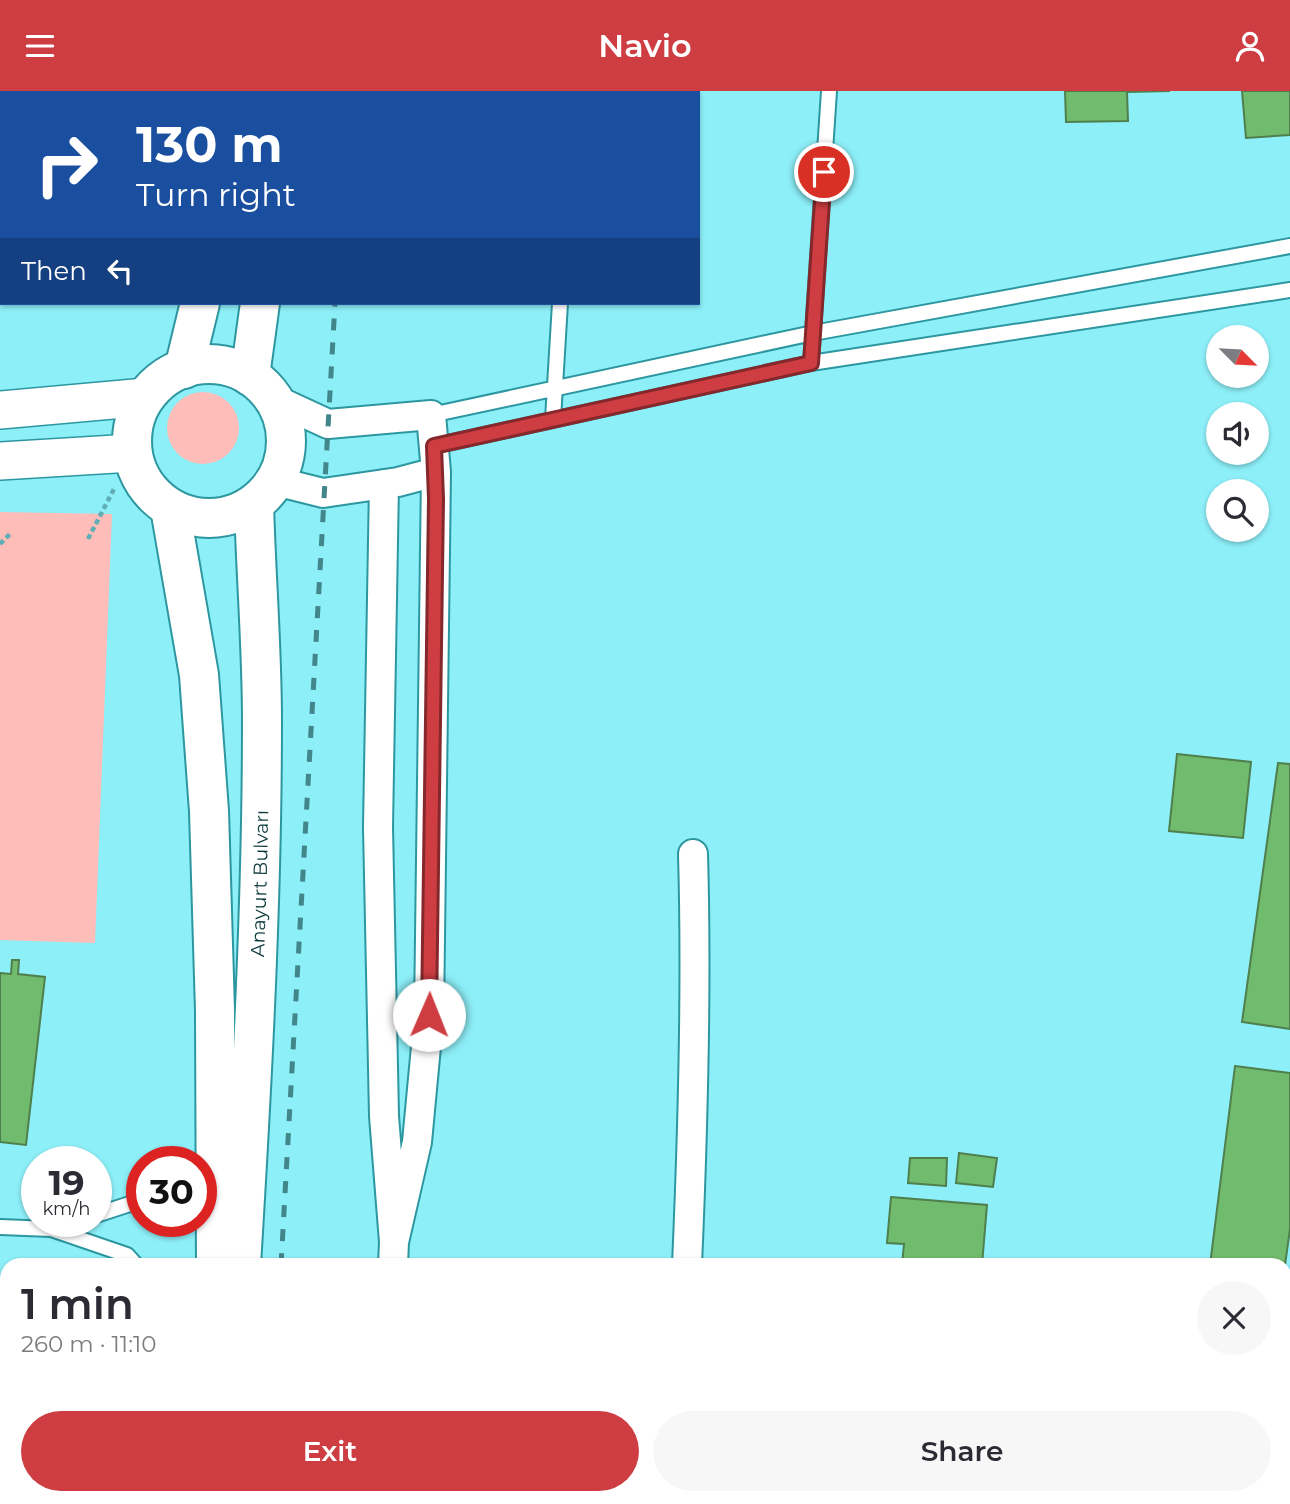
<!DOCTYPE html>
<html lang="en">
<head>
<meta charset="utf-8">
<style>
	body { margin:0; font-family:Montserrat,sans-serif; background:#f7f7f7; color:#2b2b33; height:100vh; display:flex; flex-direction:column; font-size:26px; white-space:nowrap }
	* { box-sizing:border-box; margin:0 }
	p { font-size:23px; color:#7c7c81 }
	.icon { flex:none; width:38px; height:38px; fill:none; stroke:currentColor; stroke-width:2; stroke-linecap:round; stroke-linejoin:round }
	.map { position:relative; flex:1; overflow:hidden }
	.details { position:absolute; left:0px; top:1167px; width:1292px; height:247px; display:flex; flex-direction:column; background:#fff; border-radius:21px 21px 0 0; box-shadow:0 2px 5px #0004 }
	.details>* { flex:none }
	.banner { position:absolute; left:0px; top:0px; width:700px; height:214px; box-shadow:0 2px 5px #0004; background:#1a4fa0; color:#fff; overflow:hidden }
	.needle { width:46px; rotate:114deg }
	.buttons { position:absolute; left:1206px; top:234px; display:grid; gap:14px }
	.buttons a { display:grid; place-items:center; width:63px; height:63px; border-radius:50%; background:#fff; box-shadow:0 2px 5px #0004; font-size:35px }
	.speed { position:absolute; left:21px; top:1055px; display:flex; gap:14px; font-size:35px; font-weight:700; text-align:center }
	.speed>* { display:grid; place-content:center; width:91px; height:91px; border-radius:50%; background:#fff; box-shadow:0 2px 5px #0004; line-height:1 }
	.speed small { font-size:18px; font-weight:400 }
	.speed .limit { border:10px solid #d22; background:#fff; color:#111 }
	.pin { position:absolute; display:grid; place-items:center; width:60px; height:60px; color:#fff; margin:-30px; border:4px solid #fff; border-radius:50%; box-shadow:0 2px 7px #0007 }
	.me { position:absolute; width:77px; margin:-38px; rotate:1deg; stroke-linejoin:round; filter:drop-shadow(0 0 5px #0008) }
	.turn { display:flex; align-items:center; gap:24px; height:147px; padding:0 21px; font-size:32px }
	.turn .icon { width:91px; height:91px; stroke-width:2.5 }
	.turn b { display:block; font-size:49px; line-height:60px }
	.then { display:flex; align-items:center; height:66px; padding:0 21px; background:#0003; gap:14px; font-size:26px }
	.round { display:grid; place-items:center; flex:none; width:74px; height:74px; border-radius:37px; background:#f7f7f7 }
	.summary { display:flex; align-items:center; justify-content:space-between; height:119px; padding:0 21px }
	h1 { font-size:42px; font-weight:600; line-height:52px }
	.action { display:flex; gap:14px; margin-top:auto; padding:14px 21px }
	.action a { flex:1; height:80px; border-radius:42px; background:#cd3d42; color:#fff; font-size:28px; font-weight:600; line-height:80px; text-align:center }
	.action a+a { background:#f7f7f7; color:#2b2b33 }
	header { display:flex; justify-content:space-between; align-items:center; height:91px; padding:0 21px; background:#cd3d42; color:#fff; font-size:32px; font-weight:600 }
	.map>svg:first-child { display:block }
	.green { fill:#febdb8 }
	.building { fill:#71bb6e; stroke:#4f7f4c; stroke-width:2 }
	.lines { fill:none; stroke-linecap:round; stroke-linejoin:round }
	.service-casing { stroke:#2d97a0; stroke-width:18 }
	.minor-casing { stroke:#2d97a0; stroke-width:32 }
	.tertiary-casing { stroke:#2d97a0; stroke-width:40 }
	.secondary-casing { stroke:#2d97a0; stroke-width:42 }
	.path { stroke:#5faeb5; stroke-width:4.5; stroke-dasharray:5 3.5; stroke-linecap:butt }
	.service { stroke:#fff; stroke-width:14 }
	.minor { stroke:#fff; stroke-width:28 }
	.tertiary { stroke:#fff; stroke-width:37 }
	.secondary { stroke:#fff; stroke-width:38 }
	.rail { stroke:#42858a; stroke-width:5; stroke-dasharray:12 12; stroke-linecap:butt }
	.route-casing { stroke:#85282b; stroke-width:18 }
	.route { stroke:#cd3d42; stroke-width:12 }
	.labels { text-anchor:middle; stroke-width:6; stroke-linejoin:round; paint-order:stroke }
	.street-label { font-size:19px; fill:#0c393c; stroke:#bef5fa }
</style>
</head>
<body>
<header><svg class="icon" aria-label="menu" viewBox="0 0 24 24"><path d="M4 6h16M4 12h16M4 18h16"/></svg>Navio<svg class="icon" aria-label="person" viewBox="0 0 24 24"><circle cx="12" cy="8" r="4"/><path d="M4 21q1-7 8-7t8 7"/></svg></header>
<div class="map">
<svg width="1290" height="1413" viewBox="0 0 1290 1413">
	<rect width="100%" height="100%" fill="#8deff8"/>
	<path class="green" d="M167 337a36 36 0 1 1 72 0a36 36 0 1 1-72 0Z
		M0 421 112 423 95 852 0 849Z"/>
	<path class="building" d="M13 0H72L13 2Z
		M105 0H162L105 2Z
		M470 0H531L470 2Z
		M1065 0H1170L1127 1 1128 30 1066 31Z
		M1242 0H1290V44L1246 47Z
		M1177 663 1251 671 1243 747 1169 740Z
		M1278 672 1290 673V938L1242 931Z
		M12 869H19L18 883 45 886 26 1054 0 1051V882L11 883Z
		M1235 975 1290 982V1138L1284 1181V1174H1210Z
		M959 1062 997 1067 993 1096 956 1092Z
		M910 1067H947L946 1095 908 1092Z
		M891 1106 987 1114 982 1174H902L904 1153 887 1152Z"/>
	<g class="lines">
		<g class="service-casing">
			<path id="service" d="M574 2V0
				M811 272 829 0
				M431 324 813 242 1290 155
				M553 328 560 212
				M434 355 811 272 1290 199
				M96 1124 142 1109
				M0 1136 51 1138 127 1164 136 1174
				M51 1138 75 1130"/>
		</g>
		<g class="minor-casing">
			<path id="minor" d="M274 308 328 333 431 324 436 381 429 924 417 1051 394 1151
				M275 390 323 402 398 391 436 381
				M384 393 378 736 384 1025 394 1151 393 1174
				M687 1174C693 1037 697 900 693 763
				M1284 1278 1290 1279
				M382 1413V1407
				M625 1413 626 1407"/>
		</g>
		<g class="tertiary-casing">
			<path id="tertiary" d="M0 319 146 306
				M0 370 132 362"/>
		</g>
		<g class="secondary-casing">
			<g id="secondary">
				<path d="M226 2 227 0"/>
				<path d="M279 2V0"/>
				<circle cx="209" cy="350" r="77"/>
				<path d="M184 278 200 212"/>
				<path d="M250 285 260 212"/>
				<path d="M170 417 199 584 209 720 215 920 216 1174"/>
				<path id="s1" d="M241 1174C252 993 262 811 262 630 262 558 256 485 254 413"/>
				<path d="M200 1413V1407"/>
			</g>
		</g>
		<path class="path" d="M88 448 115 396
			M0 453 10 443"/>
		<use href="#service" class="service"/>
		<use href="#minor" class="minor"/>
		<use href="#tertiary" class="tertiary"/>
		<use href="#secondary" class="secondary"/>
		<path class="rail" d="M347 2V0
			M281 1174 335 212
			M243 1413 244 1407
			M267 1413V1407"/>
	</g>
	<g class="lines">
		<g class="route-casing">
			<path id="route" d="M429 924 436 408 434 355 811 272 824 81"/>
		</g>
		<use href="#route" class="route"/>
	</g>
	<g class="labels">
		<g class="street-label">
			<text dy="7" stroke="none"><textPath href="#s1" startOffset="382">Anayurt Bulvarı</textPath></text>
		</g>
	</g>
</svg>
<div class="buttons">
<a><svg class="needle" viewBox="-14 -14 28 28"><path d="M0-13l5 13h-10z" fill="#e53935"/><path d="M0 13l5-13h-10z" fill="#7c7c81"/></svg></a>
<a><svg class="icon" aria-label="sound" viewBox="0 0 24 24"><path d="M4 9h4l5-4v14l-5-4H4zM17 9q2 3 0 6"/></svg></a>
<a><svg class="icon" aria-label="search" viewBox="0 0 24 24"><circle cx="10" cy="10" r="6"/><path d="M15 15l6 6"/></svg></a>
</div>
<div class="speed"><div>19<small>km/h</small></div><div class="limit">30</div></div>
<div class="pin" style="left:824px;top:81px;background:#d93025"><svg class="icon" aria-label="arrive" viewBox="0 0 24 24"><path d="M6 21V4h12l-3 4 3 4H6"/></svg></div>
<svg class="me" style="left:429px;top:924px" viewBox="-20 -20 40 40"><circle r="19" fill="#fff"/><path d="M0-13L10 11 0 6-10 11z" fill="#cd3d42"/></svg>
<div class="banner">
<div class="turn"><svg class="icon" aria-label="right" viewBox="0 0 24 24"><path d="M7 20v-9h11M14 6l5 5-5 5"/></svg><div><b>130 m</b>Turn right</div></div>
<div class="then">Then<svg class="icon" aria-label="left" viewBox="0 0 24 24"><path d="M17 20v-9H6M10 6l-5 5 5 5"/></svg></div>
</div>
<section class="details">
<div class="summary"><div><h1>1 min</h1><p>260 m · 11:10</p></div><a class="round"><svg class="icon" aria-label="close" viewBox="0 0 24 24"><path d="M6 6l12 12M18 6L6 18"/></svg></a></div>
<div class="action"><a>Exit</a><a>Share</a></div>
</section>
</div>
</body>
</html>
